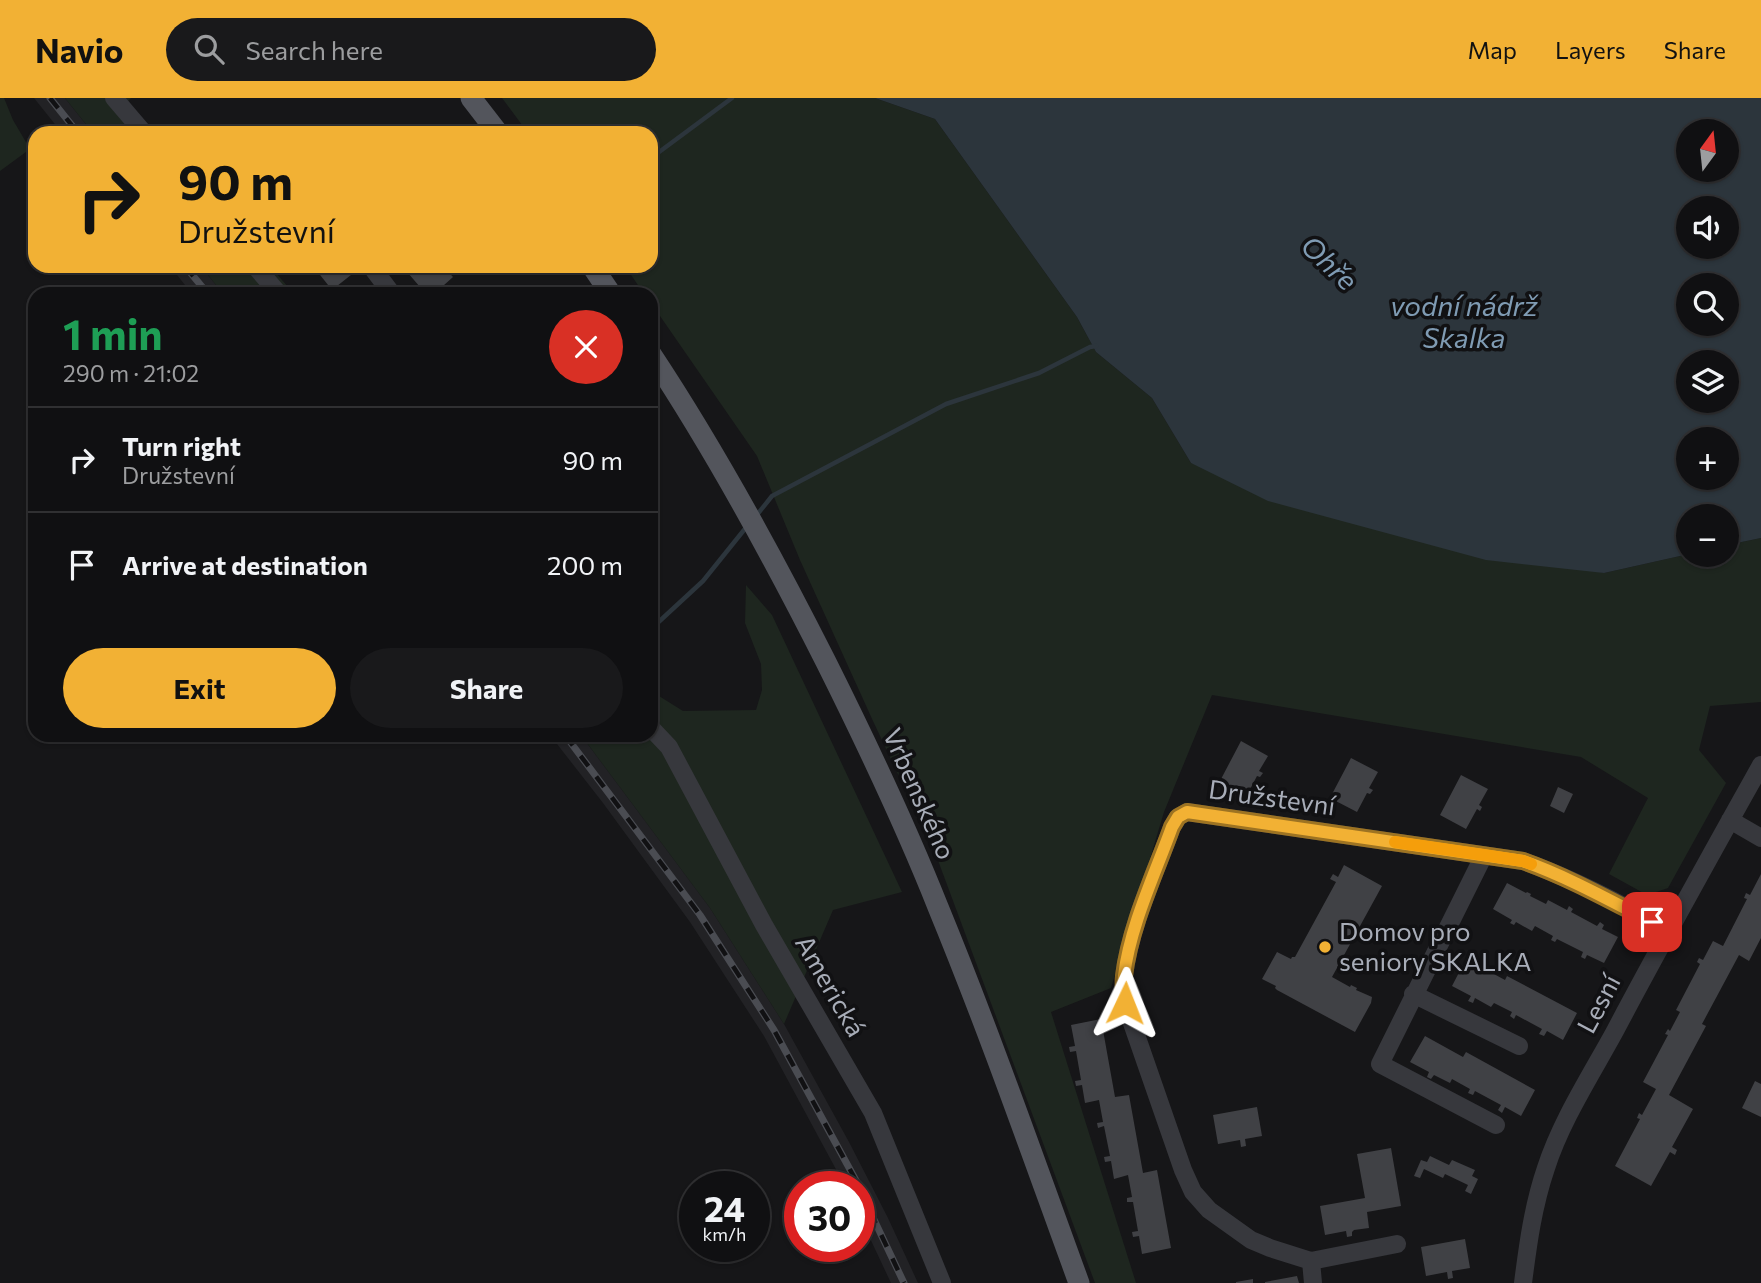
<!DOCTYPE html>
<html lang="en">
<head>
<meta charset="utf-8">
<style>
	body { margin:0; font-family:Commissioner,sans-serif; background:#19191b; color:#f1f3f6; height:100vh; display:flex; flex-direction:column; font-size:26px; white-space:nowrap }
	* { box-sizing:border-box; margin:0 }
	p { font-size:23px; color:#9c9d9f }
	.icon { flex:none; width:38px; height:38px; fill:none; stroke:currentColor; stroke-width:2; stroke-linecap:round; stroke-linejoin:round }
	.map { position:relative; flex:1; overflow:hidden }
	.side { position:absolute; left:28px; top:189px; width:630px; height:455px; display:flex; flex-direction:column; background:#101012; border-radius:21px; box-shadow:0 2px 5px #0004,0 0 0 2px #303032 }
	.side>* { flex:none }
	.banner { position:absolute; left:28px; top:28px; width:630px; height:147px; border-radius:21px; box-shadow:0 2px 5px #0004,0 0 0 2px #303032; background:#f2b134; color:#111; overflow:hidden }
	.needle { width:46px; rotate:15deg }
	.tools { position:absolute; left:1676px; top:21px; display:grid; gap:14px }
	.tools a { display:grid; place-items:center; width:63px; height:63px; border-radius:50%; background:#101012; box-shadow:0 2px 5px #0004,0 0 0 2px #303032; font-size:35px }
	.speed { position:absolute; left:679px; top:1073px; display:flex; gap:14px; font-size:35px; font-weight:700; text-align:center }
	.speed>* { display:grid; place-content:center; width:91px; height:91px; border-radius:50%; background:#101012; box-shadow:0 2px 5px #0004,0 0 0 2px #303032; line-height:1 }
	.speed small { font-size:18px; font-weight:400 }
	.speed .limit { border:10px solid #d22; background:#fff; color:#111 }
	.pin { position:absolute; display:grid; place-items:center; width:60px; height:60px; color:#fff; margin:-30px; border-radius:14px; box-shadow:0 4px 10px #0006 }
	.me { position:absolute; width:77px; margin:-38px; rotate:2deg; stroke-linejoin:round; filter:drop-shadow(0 0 5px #0008) }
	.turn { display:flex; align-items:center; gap:24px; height:147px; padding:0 35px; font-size:32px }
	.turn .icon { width:91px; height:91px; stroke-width:2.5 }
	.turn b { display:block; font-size:49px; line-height:60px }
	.round { display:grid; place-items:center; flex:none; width:74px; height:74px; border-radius:37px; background:#19191b }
	.headline { display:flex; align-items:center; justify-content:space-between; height:119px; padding:0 35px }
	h1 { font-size:42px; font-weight:700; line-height:52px; color:#1e9e55 }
	.primary-button { display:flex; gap:14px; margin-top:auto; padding:14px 35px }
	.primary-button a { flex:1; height:80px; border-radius:42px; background:#f2b134; color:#111; font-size:28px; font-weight:700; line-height:80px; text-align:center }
	.primary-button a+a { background:#19191b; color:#f1f3f6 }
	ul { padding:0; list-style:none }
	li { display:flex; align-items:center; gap:21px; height:105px; padding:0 35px; border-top:2px solid #303032 }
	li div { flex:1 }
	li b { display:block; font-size:26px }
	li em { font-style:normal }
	header { display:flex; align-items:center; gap:42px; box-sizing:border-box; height:98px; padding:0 35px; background:#f2b134; color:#111 }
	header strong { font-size:33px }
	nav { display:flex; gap:38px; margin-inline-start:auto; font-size:24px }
	.search { width:490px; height:63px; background:#19191b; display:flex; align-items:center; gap:18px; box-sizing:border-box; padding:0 24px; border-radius:38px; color:#9c9d9f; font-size:26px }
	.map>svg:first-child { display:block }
	.built { fill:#222225 }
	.green { fill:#1e261f }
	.water { fill:#2c353c; fill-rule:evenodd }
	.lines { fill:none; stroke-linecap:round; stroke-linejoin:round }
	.stream { stroke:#2c353c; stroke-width:4.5 }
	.building { fill:#404145 }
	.minor { stroke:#37383d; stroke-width:18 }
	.major { stroke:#53555c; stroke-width:21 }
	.rail-casing { stroke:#4a4c52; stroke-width:7 }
	.rail { stroke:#111113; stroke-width:4.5; stroke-dasharray:13; stroke-linecap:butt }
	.route-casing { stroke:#9d7322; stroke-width:18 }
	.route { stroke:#f2b134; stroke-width:12 }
	.slow { stroke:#f59e0b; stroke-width:12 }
	.poi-dot { fill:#f2b134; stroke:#111113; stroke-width:2.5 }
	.labels { text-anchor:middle; stroke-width:7; stroke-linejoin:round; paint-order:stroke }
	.street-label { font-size:26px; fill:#a8adb8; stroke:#111113 }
	.poi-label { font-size:26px; fill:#a8adb8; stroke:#111113; text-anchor:start }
	.water-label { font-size:28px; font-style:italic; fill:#7f9bb3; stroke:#111113 }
</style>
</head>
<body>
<header>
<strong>Navio</strong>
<div class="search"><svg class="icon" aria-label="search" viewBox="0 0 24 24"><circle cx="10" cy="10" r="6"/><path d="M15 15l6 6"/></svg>Search here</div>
<nav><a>Map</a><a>Layers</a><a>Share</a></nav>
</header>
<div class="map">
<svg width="1761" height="1185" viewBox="0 0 1761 1185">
	<rect width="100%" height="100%" fill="#161618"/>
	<path class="built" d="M34 0H65L93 35H62Z
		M170 168H201L223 196H192Z
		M550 637H581L710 810 784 926 849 1044 888 1120 918 1185H891L859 1117V1088H845L764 938 690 824 603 705Z"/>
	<path class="green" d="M0 0H4L13 22 30 51 0 73Z
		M65 0H131L126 5 152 35H93Z
		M502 0H875L935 21 1077 219 1096 254 1152 300 1191 365 1604 475 1689 456 1727 457V447L1761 440V604L1710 608 1699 652 1726 685 1668 790 1647 797 1609 776 1648 700 1581 659 1212 597 1164 714 1111 890 1051 914 1136 1185H1095L936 757 873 623 800 462 757 358 651 205V196H644L625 168H651V35H528Z
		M201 168H270L294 196H223Z
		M746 487 772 517 902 794 833 812 784 926 710 810 581 637H651V593L683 613 756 612 762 592 761 566 745 525Z"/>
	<path class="water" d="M875 0H1761V440L1727 447V418H1689V456L1604 475 1486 462 1268 403 1191 365 1152 300 1096 254 1077 219 935 21ZM1689 33H1727V72H1689ZM1727 110V149H1689V110ZM1727 187V226H1689V187ZM1689 264H1727V303H1689ZM1727 341V380H1689V341Z"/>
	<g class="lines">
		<path class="stream" d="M651 60 732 0
			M756 418 772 398 946 306 1039 275 1090 249 1096 248
			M651 531 703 483 748 427"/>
	</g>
	<path class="building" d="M313 168H352L356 173 332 192Z
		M402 168H443L453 179 434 196H426Z
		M1241 643 1268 658 1259 673 1263 675 1260 679 1257 678 1247 697 1220 683Z
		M1351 660 1378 674 1369 690 1373 692 1370 696 1367 695 1357 714 1330 700Z
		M1461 677 1488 691 1479 707 1482 709 1480 713 1477 711 1466 731 1440 717Z
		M1558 689 1573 696 1564 715 1550 708Z
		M1344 767 1382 788 1332 879 1350 889 1351 887 1357 890 1356 892 1372 899 1371 905 1355 934 1277 892 1275 890 1276 888 1262 881 1277 854 1291 861 1292 859H1295L1336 784 1330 781 1333 776 1338 779Z
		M1761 776V840L1749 863 1739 857 1702 926 1706 928 1669 997 1693 1011 1672 1049 1677 1052 1675 1057 1670 1054 1651 1088 1615 1068 1640 1021 1637 1020 1639 1015 1642 1017 1656 991 1643 984 1668 937 1665 936 1668 931 1670 933 1680 914 1676 912 1700 866 1697 864 1699 860 1703 862 1713 843 1723 848 1747 801 1744 800 1746 795 1750 797Z
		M1507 785 1526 795 1527 794 1531 796 1530 798 1546 806 1548 802 1567 812 1569 808 1573 811 1571 814 1597 828 1600 824 1604 827 1602 831 1618 839 1604 865 1587 857 1585 861 1581 859 1583 854 1557 841 1555 844 1551 842 1553 838 1535 828 1532 833 1516 824 1514 827 1510 825 1512 822 1493 811Z
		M1466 861 1505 882 1507 878 1577 915 1563 942 1547 933 1544 938 1539 936 1542 931 1516 917 1514 921 1510 918 1512 914 1494 905 1491 909 1475 900 1473 905 1468 903 1471 898 1452 888Z
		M1101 921 1115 999 1129 997 1143 1075 1157 1072 1171 1150 1142 1156 1139 1138 1133 1139 1132 1134 1138 1133 1133 1104H1127V1100L1132 1099 1128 1077 1114 1081 1111 1063 1105 1064 1104 1059 1110 1058 1104 1028 1098 1030 1097 1025 1103 1024 1099 1002 1085 1005 1082 987 1076 988 1075 983 1081 982 1076 953 1070 954 1069 949 1075 948 1071 927Z
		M1425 938 1463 959 1466 954 1535 992 1521 1018 1505 1009 1502 1015 1498 1012 1501 1007 1475 993 1473 997 1468 995 1470 991 1452 981 1450 985 1434 977 1431 981 1427 979 1429 974 1410 964Z
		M1755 983 1761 986V1019L1742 1010Z
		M1257 1009 1262 1038 1245 1041 1246 1048 1241 1049 1240 1042 1218 1046 1213 1017Z
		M1391 1050 1401 1108 1367 1114 1369 1130 1354 1132 1352 1134V1138L1347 1139 1346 1133 1325 1137 1320 1108 1365 1100 1357 1056Z
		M1430 1058 1449 1067 1452 1062 1475 1072 1472 1078 1478 1081 1471 1096 1465 1093 1468 1087 1445 1076 1443 1080 1424 1071 1420 1080 1414 1078 1421 1062 1427 1064Z
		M1465 1141 1470 1170 1452 1173 1453 1180 1448 1181 1447 1174 1426 1178 1421 1149Z
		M1297 1178 1299 1185H1265V1184Z
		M1253 1181V1185H1236V1184Z"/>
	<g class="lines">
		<path class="minor" d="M114 0 144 35
			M255 168 279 196
			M371 168 392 196
			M651 630 669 649 764 827 873 1015 942 1185
			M1730 722 1761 740
			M1484 757 1380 966 1496 1027
			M1413 896 1519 948
			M1397 1146 1311 1163 1270 1150 1251 1142 1209 1112 1193 1094 1183 1072 1125 905C1124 896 1123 887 1124 878 1130 828 1155 776 1172 729L1178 719 1187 714 1523 763C1573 781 1622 806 1668 833
			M1311 1163 1313 1185
			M1523 1185C1528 1146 1533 1108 1546 1070 1561 1023 1591 977 1615 933 1662 844 1712 755 1761 667"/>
		<path class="major" d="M471 0 498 35
			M592 168 611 196
			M651 256C716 354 773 459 826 564 866 644 905 726 938 809 989 933 1033 1059 1079 1185"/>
		<g class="rail-casing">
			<path id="rail" d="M50 0 78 35
				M185 168 208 196
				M565 637 700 817 774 932 859 1088
				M859 1090 904 1185"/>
		</g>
		<use href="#rail" class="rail"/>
	</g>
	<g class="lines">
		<g class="route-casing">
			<path id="route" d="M1125 905C1124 896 1123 887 1124 878 1130 828 1155 776 1172 729L1178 719 1187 714 1523 763C1568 779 1609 802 1652 824"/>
		</g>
		<use href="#route" class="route"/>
		<path class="slow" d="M1395 744 1484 757 1523 763 1531 766"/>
	</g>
	<circle class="poi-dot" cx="1325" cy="849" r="7"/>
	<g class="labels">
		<g class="street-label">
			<text transform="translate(919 696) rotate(66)" y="9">Vrbenského</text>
			<text transform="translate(1272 700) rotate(8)" y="9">Družstevní</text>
			<text transform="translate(830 888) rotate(60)" y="9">Americká</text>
			<text transform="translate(1599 906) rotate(-62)" y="9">Lesní</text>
		</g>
		<g class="poi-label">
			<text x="1339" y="843">Domov pro<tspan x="1339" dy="30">seniory SKALKA</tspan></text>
		</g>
		<g class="water-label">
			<text transform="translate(1329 165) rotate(43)" y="10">Ohře</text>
			<text x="1464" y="218">vodní nádrž<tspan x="1464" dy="32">Skalka</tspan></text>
		</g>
	</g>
</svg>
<div class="tools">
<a><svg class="needle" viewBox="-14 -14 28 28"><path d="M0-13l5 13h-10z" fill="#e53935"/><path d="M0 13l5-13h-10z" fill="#9c9d9f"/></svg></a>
<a><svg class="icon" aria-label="sound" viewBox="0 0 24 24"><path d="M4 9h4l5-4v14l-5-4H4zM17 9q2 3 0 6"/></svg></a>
<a><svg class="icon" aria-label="search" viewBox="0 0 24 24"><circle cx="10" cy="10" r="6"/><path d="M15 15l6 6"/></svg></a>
<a><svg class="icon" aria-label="layers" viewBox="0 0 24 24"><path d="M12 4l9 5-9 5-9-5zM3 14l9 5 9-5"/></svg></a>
<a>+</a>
<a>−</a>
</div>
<div class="speed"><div>24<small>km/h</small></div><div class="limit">30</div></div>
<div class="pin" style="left:1652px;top:824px;background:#d93025"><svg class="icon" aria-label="arrive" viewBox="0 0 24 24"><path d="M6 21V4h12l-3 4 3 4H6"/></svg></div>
<svg class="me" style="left:1125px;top:905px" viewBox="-20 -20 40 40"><path d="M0-17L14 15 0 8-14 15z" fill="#f2b134" stroke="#fff" stroke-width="4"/></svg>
<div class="banner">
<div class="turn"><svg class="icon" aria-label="right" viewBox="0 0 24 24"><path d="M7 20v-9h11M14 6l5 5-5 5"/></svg><div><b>90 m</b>Družstevní</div></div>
</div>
<section class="side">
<div class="headline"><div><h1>1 min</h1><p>290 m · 21:02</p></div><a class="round" style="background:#d93025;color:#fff"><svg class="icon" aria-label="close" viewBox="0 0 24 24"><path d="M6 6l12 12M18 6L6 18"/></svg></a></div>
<ul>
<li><svg class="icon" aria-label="right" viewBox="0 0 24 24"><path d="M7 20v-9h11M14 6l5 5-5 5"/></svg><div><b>Turn right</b><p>Družstevní</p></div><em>90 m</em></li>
<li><svg class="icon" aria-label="arrive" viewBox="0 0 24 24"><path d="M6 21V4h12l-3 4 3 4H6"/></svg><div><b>Arrive at destination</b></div><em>200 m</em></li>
</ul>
<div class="primary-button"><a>Exit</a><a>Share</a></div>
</section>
</div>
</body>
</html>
